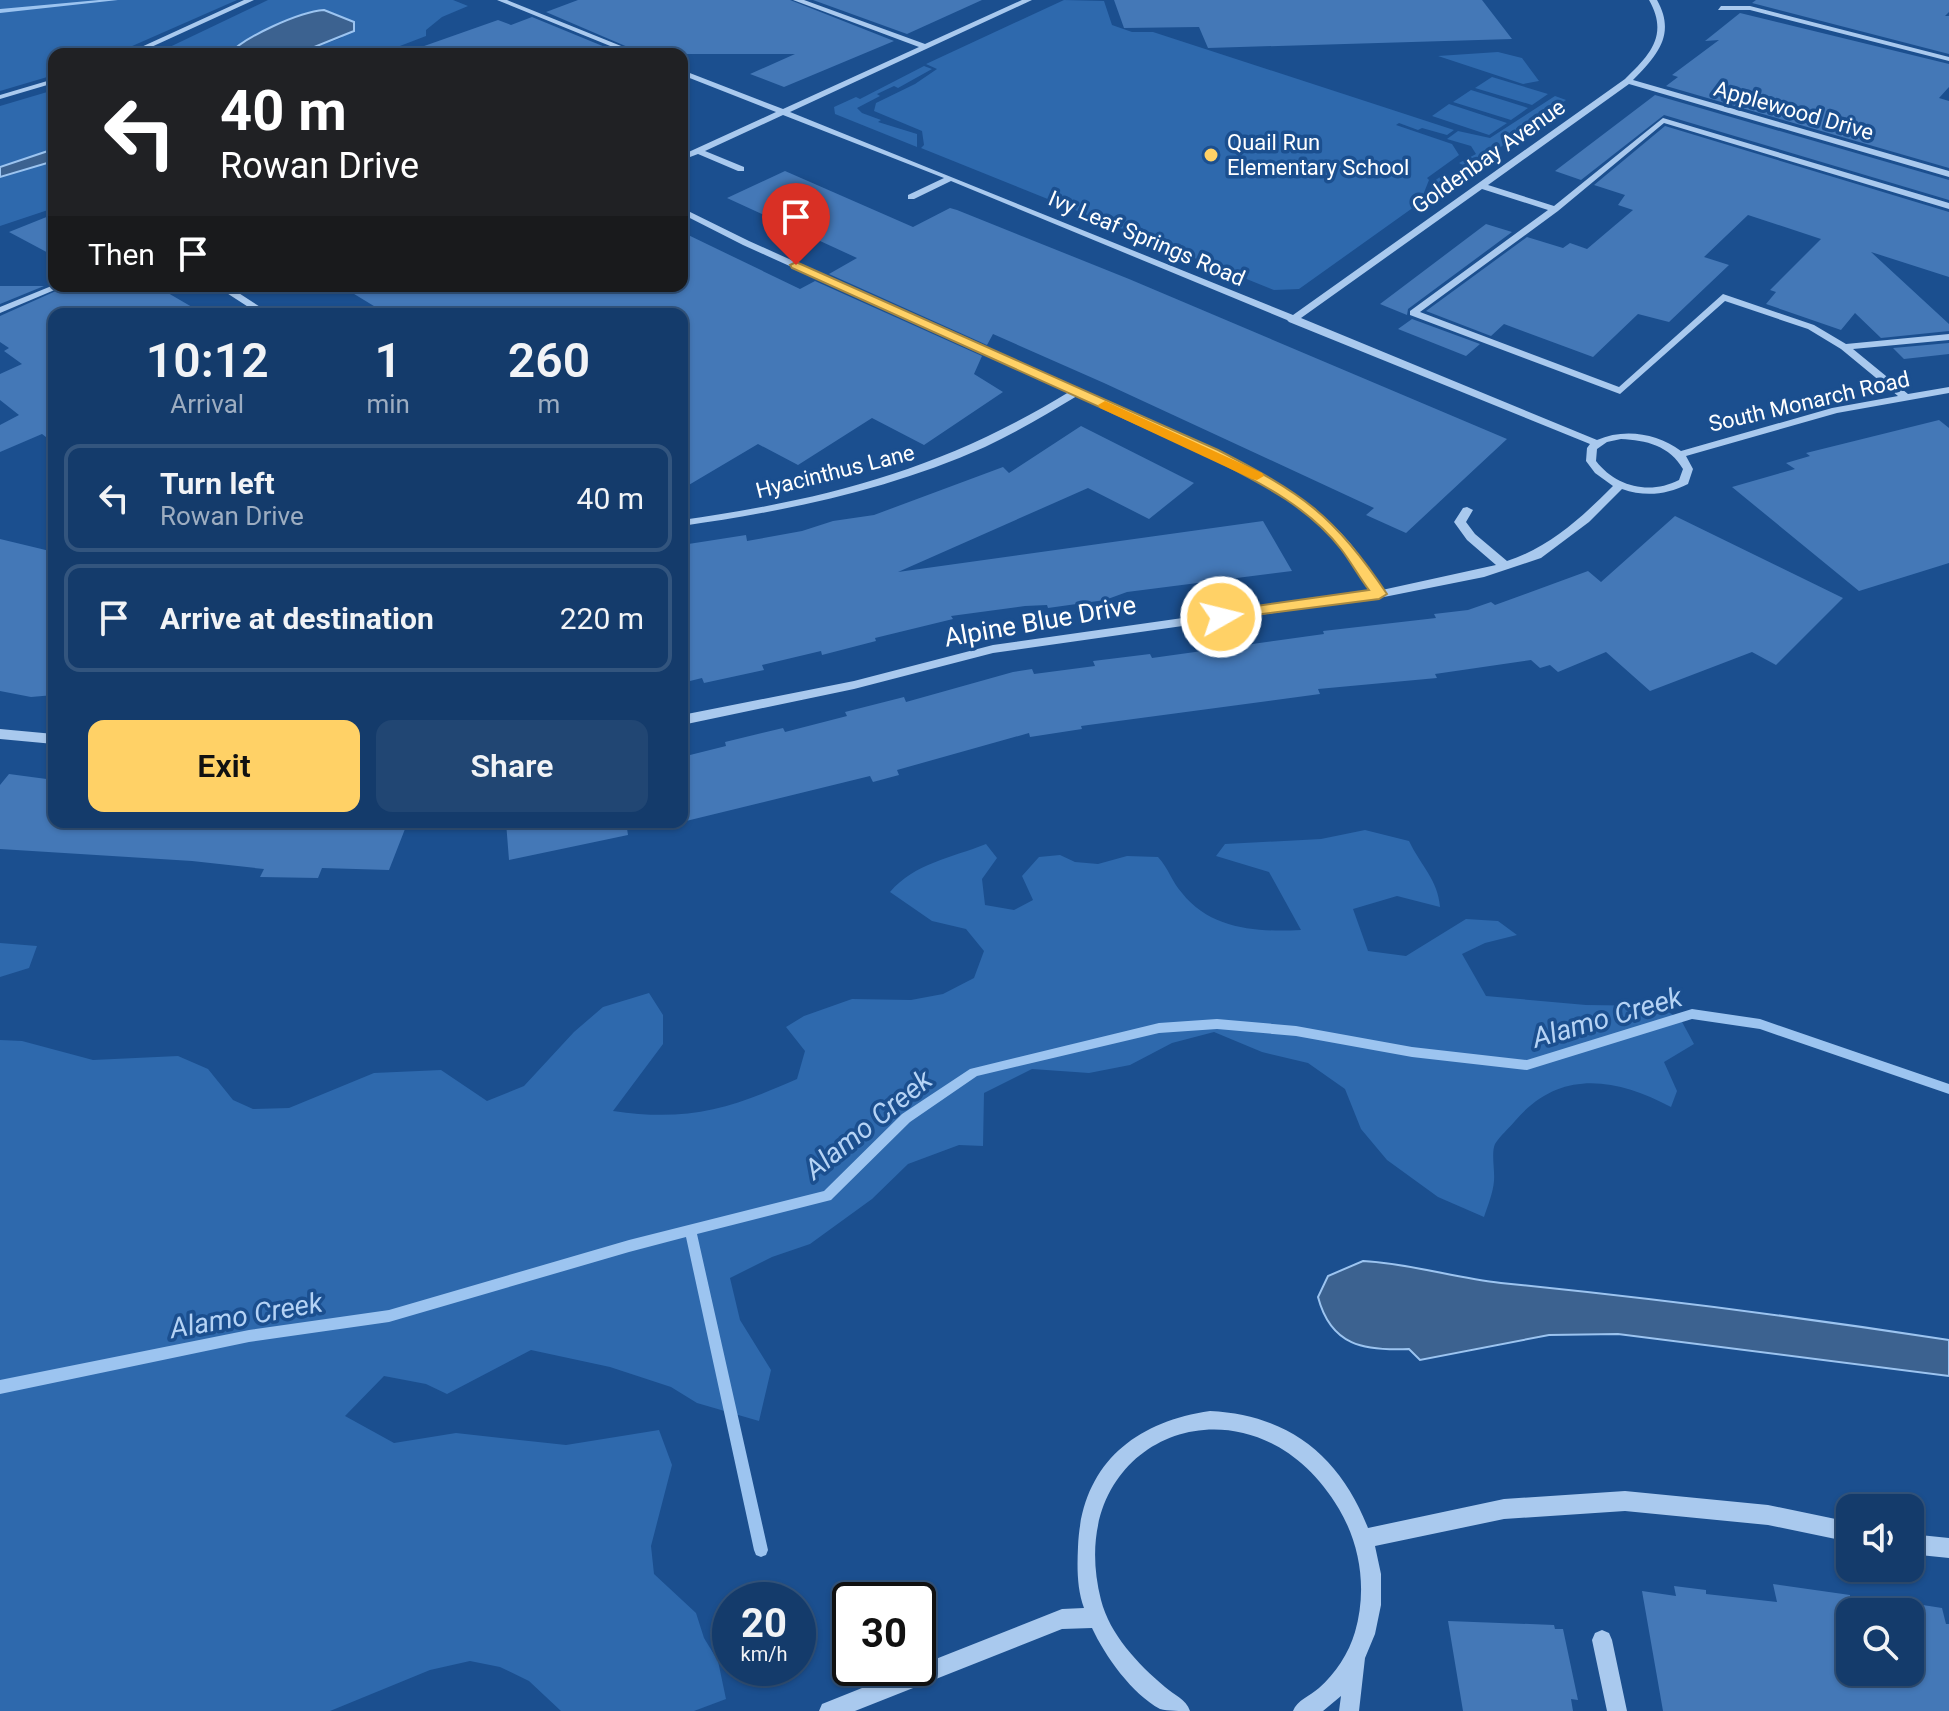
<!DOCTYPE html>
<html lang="en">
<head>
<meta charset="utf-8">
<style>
	body { margin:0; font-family:Roboto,sans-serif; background:#214673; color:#f1f3f6; height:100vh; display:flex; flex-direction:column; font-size:30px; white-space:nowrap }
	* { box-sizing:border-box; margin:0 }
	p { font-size:26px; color:#9dadc1 }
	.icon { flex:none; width:44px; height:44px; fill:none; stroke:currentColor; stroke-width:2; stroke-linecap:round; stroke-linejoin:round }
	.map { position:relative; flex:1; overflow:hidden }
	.drawer { position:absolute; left:48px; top:308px; width:640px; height:520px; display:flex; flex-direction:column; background:#143b6b; border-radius:16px; box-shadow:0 2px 6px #0004,0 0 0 2px #33557e }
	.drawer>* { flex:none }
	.banner { position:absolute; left:48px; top:48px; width:640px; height:244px; border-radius:16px; box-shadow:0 2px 6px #0004,0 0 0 2px #33557e; background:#202124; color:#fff; overflow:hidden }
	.tools { position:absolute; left:1836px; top:1494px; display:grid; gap:16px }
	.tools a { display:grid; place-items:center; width:88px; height:88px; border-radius:16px; background:#143b6b; box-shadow:0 2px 6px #0004,0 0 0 2px #33557e; font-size:40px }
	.speed { position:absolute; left:712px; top:1582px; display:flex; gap:16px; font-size:40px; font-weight:700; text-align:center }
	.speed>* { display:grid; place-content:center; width:104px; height:104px; border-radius:50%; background:#143b6b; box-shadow:0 2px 6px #0004,0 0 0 2px #33557e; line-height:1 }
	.speed small { font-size:20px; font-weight:400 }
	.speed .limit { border:4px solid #111; border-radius:12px; background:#fff; color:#111 }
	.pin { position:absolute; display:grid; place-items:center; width:68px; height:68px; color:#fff; margin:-82px -34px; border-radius:50% 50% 50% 0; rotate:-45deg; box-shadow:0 0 8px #0007 }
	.pin .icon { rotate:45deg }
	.me { position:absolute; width:88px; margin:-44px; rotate:82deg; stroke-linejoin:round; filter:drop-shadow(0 0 6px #0008) }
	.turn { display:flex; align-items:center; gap:28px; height:168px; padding:0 40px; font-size:36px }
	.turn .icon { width:104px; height:104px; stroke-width:2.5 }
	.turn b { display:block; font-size:56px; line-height:68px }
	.then { display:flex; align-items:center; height:76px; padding:0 40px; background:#0003; gap:16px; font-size:30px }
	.eta { display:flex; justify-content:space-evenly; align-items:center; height:136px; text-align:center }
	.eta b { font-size:48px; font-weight:600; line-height:56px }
	.primary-button { display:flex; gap:16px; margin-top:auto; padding:16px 40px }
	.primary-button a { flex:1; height:92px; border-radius:16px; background:#ffd166; color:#111; font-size:32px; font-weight:600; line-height:92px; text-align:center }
	.primary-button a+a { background:#214673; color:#f1f3f6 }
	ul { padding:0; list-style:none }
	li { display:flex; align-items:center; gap:24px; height:108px; margin:0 16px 12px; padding:0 24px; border:4px solid #33557e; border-radius:16px }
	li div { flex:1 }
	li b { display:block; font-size:30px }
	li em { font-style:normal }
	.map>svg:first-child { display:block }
	.green { fill:#2e69ad }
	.water { fill:#3c6290; stroke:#9cc4f0; stroke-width:2 }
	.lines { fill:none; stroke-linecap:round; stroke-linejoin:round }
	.stream { fill:#9cc4f0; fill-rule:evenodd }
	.building { fill:#4478b7 }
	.minor { fill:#a9c9ee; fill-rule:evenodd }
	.route { fill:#ffd166; stroke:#a68842; stroke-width:2 }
	.slow { fill:#f59e0b }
	.poi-dot { fill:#ffd166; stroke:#1b4f8f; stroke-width:3 }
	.labels { text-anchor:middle; stroke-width:7; stroke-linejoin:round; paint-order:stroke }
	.far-street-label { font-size:22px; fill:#fff; stroke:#1b4f8f }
	.far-poi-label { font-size:22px; fill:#fff; stroke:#1b4f8f; text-anchor:start }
	.street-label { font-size:26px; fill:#fff; stroke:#1b4f8f }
	.water-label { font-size:28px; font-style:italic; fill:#b5d3f5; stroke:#1b4f8f }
</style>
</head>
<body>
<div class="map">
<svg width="1949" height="1711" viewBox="0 0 1949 1711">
	<rect width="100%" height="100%" fill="#1b4f8f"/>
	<path class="green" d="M0 0H237L114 54H54V75L0 91Z
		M268 0H453L468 6 442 17 426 30V36L379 54H297L341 38 354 22 333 13 310 12 250 39 229 54H155Z
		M1064 0 1104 1 1112 25 1132 32H1153L1454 130 1447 135 1422 128 1418 130 1399 123 1396 125 1452 144 1459 155 1427 178 1429 180 1423 195 1428 197 1299 289 1274 290 921 148 924 145 922 131 874 111 876 103 915 84 937 69 926 64Z
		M1498 52 1522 58 1539 81 1523 84 1438 56Z
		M924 66 932 69 898 88 894 86 877 94 880 96 857 108 862 113 881 120 878 122 917 134V147L835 114 834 107 856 97 860 99Z
		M1492 77 1548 94 1532 105 1475 88Z
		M54 90V149L0 167V106Z
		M1471 90 1528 108 1511 120 1453 102Z
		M1555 96 1566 100 1433 196 1429 195 1433 182 1444 174 1451 176 1465 166 1459 163 1476 154 1471 146 1447 139 1458 131 1490 138Z
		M1449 104 1507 123 1489 135 1432 116Z
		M54 161V208L0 226V177Z
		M1365 830 1409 841C1421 866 1438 880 1440 907L1397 896 1353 909 1368 951 1406 956 1466 919 1498 921 1517 935 1485 943 1462 954 1486 996 1586 1005 1659 1006 1681 1020 1694 1044 1664 1062 1677 1091 1671 1107C1616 1078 1560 1068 1515 1121 1509 1128 1500 1136 1495 1144 1491 1153 1495 1170 1494 1181 1493 1193 1488 1205 1484 1217L1438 1197 1387 1160 1361 1129 1345 1089 1308 1063 1262 1052 1214 1032 1172 1043 1130 1065 1089 1073 1032 1069 984 1093 983 1146 959 1145 908 1164 872 1199 810 1244 772 1257 730 1278 740 1320 771 1370 759 1421 697 1403 671 1387 610 1367 531 1350 447 1394 426 1384 384 1376 345 1416 394 1443 456 1433 566 1445 659 1430 672 1465 651 1546 654 1574 696 1613 704 1638 718 1661 726 1699 694 1711H561L529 1681 500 1667 470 1661 430 1670 330 1711H0V1040L22 1041 93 1060 178 1056 208 1069 233 1100 253 1109 289 1108 374 1073 441 1070 487 1101 524 1086 574 1032 603 1007 649 993 663 1015V1044L613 1111C688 1122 729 1109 797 1079L805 1051 786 1027 804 1016 852 999 911 1000 943 994 974 978 984 951 966 929 932 921 890 892C915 863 951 858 986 844L997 858 982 879 985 905 1014 910 1033 900 1022 876 1039 857 1060 855 1075 862 1098 864 1127 856 1158 857C1169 869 1172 882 1182 893 1211 930 1258 932 1301 930L1269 872 1216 856 1225 844 1321 839Z
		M0 943 37 946 29 968 0 977Z"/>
	<path class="water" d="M324 10 354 22V31L297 54H229C246 36 299 12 324 10Z
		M54 149V161L0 177V167Z
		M1363 1261C1409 1263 1454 1278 1501 1283 1651 1298 1800 1317 1949 1340V1376L1618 1334 1549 1335 1420 1360 1409 1349C1364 1351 1331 1346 1318 1297L1328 1276Z"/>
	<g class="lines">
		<path class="stream" d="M99 0H118L0 13V9Z
			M1692 1009 1760 1019 1949 1084V1094L1760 1029 1692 1019 1527 1070 1412 1057 1296 1036 1217 1029 1159 1033 977 1076 910 1122 831 1200 697 1234 768 1550 766 1555 761 1557 756 1555 754 1550 686 1237 629 1252 389 1322 249 1342 0 1394V1380L249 1330 389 1310 629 1240 824 1191 902 1114 970 1069 1159 1023 1217 1019 1296 1026 1412 1047 1527 1060Z"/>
	</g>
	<path class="building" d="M578 0H790L894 41 784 87 750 74 795 54H644L546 12Z
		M813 0H982L907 34Z
		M1114 0H1482L1512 39 1208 48 1199 27 1124 28Z
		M1756 0H1949V12L1945 16H1949V54L1752 3Z
		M1740 13 1949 64V87L1939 98 1949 101V168L1666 86 1678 77 1672 75 1719 40 1705 41Z
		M532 17 622 54H411L410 51 498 20 511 25Z
		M1655 95 1949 180V200L1664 115 1581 180 1555 171Z
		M1665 126 1949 212V277L1871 252 1949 324V331L1881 338 1855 313 1841 330 1766 304 1776 292 1770 290 1821 239 1748 215 1704 257 1729 265 1669 322 1638 314 1593 357 1504 324 1491 336 1426 311 1527 237 1563 248 1570 243 1587 249 1633 210 1618 205 1625 195 1594 185Z
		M785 171 913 227 950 208 957 210 1129 279 1507 439 1406 533 1366 515 1374 508 1104 383 993 334 987 345 829 274 857 258 727 198Z
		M54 214V256L9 232Z
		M1486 224 1512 232 1408 309 1407 315 1380 304Z
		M682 232 800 289 815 281 982 356 974 374 1003 392 924 445 872 418 798 465 758 444 682 489V314H387L341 286H682Z
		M0 286H44L0 304Z
		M67 286H156L204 314H54V443L42 434 0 452V425L19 415 0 400V374L22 364 4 351 9 348 0 342V316Z
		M1412 319 1480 344 1466 356 1398 329Z
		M1949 343V354L1904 359 1893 348Z
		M1939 420 1949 428V563L1859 591 1732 487 1795 469 1786 463 1810 456 1806 453Z
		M1081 426 1194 483 1149 519 1088 488 898 572 1263 521 1292 571 1127 592 1105 600 1048 608 1047 605 1025 606 951 616 953 619 875 638 876 641 822 655 821 651 762 665 764 670 704 683 702 678 682 683V545L746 535 747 541 802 531 833 521 874 515 1003 467 1009 473Z
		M1675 516 1843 598 1776 665 1752 652 1650 691 1606 652 1558 672 1550 665 1540 668 1531 660 1435 674 1437 678 1318 689 1320 694 1081 726 1082 729 1030 737 1029 733 897 770 899 775 873 782 870 776 682 822V757L726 746 725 742 783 728 785 732 847 716 845 712 904 697 906 702 1013 672 1032 669 1034 674 1095 666 1093 661 1150 654 1152 658 1324 634 1323 631 1436 618 1434 614 1468 610 1491 602 1495 605 1588 571 1601 582Z
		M0 539 54 552V695L31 697 0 691Z
		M9 774 54 780V822H402L400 828 405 829 389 870 322 868 318 878 260 877 264 869 192 861 0 849V785Z
		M506 822H626L628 835 509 860Z
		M1773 1584 1850 1595V1672H1910V1603L1942 1608 1946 1624H1949V1711H1663L1642 1591 1676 1596 1674 1586 1706 1590V1594L1777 1602Z
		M1448 1621 1554 1625 1555 1629H1563L1578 1700 1571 1699 1573 1711H1463Z"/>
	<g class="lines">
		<path class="minor" d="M244 0H254L136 54H126Z
			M497 0H507L641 54H630Z
			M793 0H804L925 44 1022 0H1032L790 112 1293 315 1625 79C1650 55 1669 35 1649 0H1657C1676 34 1658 55 1633 80L1949 171V177L1629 84 1488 185 1554 206 1663 118 1949 203V209L1664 123 1558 211 1420 312 1619 387 1723 294 1814 325 1846 344 1949 334V340L1853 349 1908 394 1949 387V393L1837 413 1686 456 1693 469 1688 484C1666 495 1645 497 1622 489L1589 522 1541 558 1484 577 1379 598 993 653 854 689 682 725V715L854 681 993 645 1371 591C1358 571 1345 550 1328 532 1266 470 1157 432 1077 396 1047 414 1017 432 985 447 889 490 786 511 682 526V520C828 499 941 470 1069 392L743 245 682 214V208L749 241 1217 451C1265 476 1315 501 1350 543 1362 557 1371 574 1382 590L1496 565 1467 540 1454 522 1463 508 1467 507 1473 510 1466 522 1475 534 1507 561C1550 547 1581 518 1613 486L1595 473 1586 461 1587 448 1590 444 1289 322 1287 320 951 181 914 199H908V195L944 178 783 115 705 151 744 167V171H738L698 154 682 160V155L776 112 682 75V70L783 109 919 47ZM1482 189 1548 210 1410 311V315L1620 394 1725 301 1808 329 1841 349 1898 396 1832 408 1681 451C1657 433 1624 428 1597 440L1301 318ZM1621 439C1646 440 1670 446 1683 469L1679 480C1650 495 1616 487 1596 461L1597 449 1607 442Z
			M1721 6H1750L1949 57V61L1750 10H1718Z
			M54 79V83L0 99V95Z
			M54 285 64 286 0 313V307Z
			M216 286H228L271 314H259Z
			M0 729 54 734V744L0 739Z
			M1210 1411C1289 1415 1340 1456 1368 1528L1504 1499 1625 1491 1768 1505 1850 1522V1542L1768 1525 1625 1511 1504 1519 1375 1546 1381 1574V1605L1375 1634 1365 1658 1359 1711H1339L1341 1696 1323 1711H1293C1297 1700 1310 1696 1319 1688 1335 1674 1349 1653 1355 1632 1367 1591 1361 1546 1339 1509 1252 1362 1059 1434 1101 1600 1110 1635 1138 1664 1165 1687 1174 1695 1186 1699 1190 1711 1181 1711 1168 1711 1160 1709 1132 1694 1105 1656 1092 1628L1062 1629 855 1711H819L822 1704 912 1668H918V1666L1062 1609 1084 1608C1077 1589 1077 1568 1078 1547 1081 1466 1133 1422 1210 1411Z
			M1910 1534 1949 1538V1558L1910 1554Z
			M1602 1630 1609 1633 1612 1640 1627 1711H1607L1592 1640 1595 1633Z"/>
	</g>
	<path class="route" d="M796 262 1218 450C1301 493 1334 514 1387 594L1379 599 1216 620V613L1221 611 1369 590C1359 577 1351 562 1341 549 1307 505 1256 481 1208 456L792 268 790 265Z"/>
	<path class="slow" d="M1105 401 1262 473 1264 476 1257 480 1252 479 1100 408 1098 405Z"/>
	<circle class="poi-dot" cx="1211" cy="155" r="8"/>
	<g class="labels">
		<g class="far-street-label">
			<text transform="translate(1794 110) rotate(16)" y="8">Applewood Drive</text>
			<text transform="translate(1488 156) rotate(-35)" y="8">Goldenbay Avenue</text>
			<text transform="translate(1147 238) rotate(23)" y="8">Ivy Leaf Springs Road</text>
			<text transform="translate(1809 401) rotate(-13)" y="8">South Monarch Road</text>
			<text transform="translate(835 471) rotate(-14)" y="8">Hyacinthus Lane</text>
		</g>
		<g class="far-poi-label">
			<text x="1227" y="150">Quail Run<tspan x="1227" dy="25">Elementary School</tspan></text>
		</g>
		<g class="street-label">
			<text transform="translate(1040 621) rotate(-10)" y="9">Alpine Blue Drive</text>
		</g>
		<g class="water-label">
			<text transform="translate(1607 1017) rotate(-16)" y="10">Alamo Creek</text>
			<text transform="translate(868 1124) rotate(-39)" y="10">Alamo Creek</text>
			<text transform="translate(246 1315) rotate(-10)" y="10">Alamo Creek</text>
		</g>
	</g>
</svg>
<div class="tools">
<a><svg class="icon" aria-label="sound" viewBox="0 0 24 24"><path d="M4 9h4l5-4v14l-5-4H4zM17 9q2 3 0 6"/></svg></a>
<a><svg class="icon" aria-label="search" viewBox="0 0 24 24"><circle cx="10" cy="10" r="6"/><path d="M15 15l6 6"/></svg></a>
</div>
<div class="speed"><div>20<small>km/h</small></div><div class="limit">30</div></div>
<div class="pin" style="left:796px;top:265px;background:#d93025"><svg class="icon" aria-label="arrive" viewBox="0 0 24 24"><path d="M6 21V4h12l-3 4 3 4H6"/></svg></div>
<svg class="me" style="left:1221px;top:617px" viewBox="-20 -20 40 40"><circle r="17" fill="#ffd166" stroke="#fff" stroke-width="3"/><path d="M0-11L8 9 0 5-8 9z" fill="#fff"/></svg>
<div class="banner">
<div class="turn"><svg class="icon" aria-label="left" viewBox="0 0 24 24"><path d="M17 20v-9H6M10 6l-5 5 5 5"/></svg><div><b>40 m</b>Rowan Drive</div></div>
<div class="then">Then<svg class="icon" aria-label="arrive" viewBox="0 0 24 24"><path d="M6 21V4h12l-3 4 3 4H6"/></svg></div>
</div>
<section class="drawer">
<div class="eta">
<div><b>10:12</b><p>Arrival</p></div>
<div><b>1</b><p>min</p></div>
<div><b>260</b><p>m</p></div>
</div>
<ul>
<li><svg class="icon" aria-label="left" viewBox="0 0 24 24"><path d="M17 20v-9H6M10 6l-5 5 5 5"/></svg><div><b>Turn left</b><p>Rowan Drive</p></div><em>40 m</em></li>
<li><svg class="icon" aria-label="arrive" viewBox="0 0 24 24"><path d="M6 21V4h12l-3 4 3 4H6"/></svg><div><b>Arrive at destination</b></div><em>220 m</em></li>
</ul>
<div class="primary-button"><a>Exit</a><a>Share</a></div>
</section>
</div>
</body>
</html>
